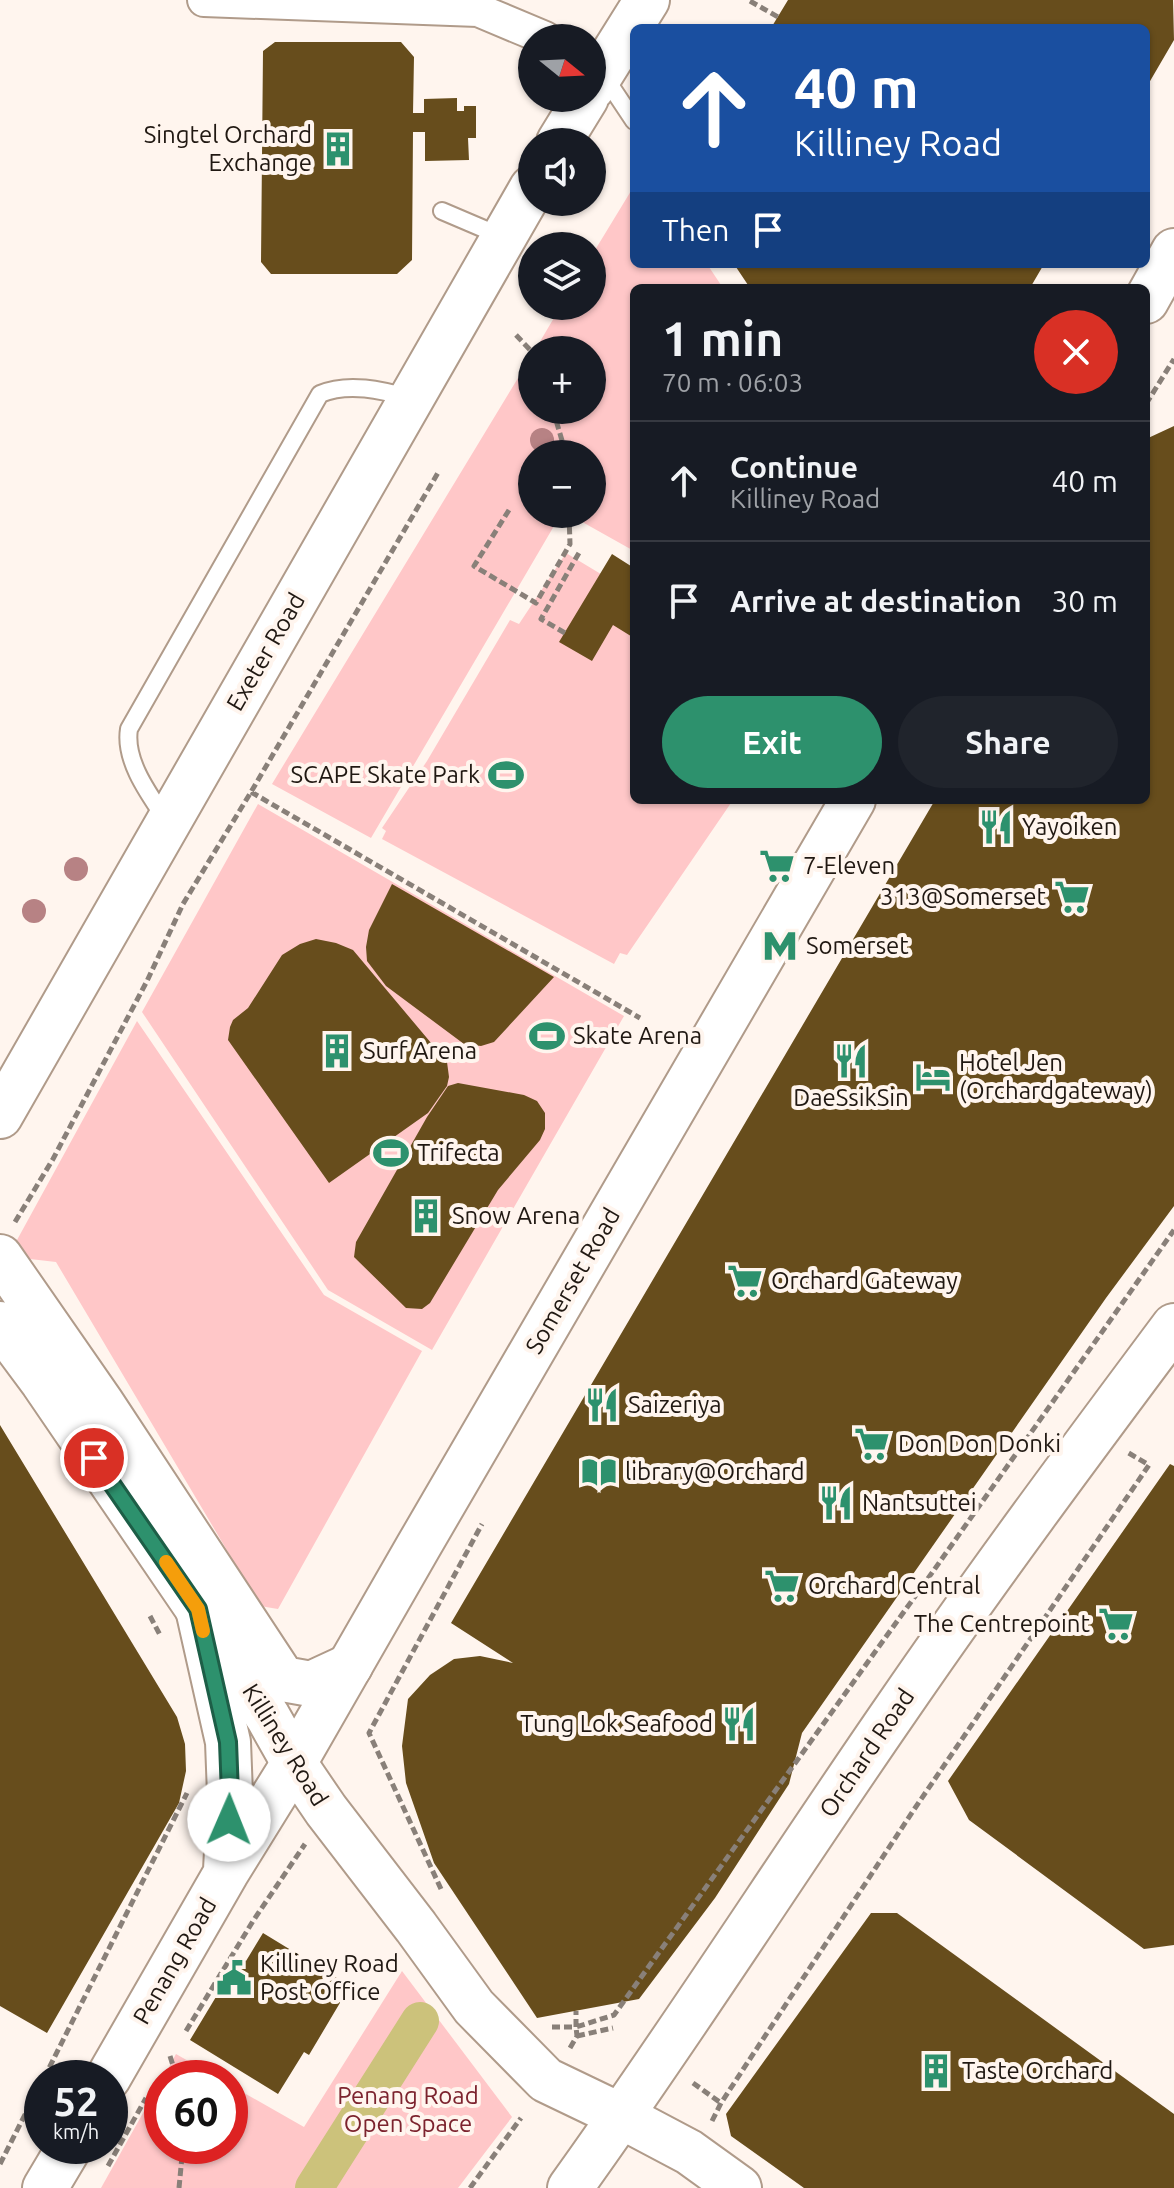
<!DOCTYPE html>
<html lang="en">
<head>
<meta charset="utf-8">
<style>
	body { margin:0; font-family:Ubuntu,sans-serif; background:#20242c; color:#f1f3f6; height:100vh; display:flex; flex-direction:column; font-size:30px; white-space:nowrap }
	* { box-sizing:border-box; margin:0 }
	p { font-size:26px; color:#9ea1a6 }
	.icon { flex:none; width:44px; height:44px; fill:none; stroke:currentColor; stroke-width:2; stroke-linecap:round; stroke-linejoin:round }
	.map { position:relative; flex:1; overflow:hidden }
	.sheet { position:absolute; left:630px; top:284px; width:520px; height:520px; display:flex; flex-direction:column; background:#171b24; border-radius:12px; box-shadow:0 2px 6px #0004 }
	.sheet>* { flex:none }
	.banner { position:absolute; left:630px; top:24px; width:520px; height:244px; border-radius:12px; box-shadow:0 2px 6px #0004; background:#1a4fa0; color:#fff; overflow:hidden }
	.needle { width:52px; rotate:108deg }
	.fabs { position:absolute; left:518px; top:24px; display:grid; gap:16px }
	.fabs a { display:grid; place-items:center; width:88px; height:88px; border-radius:50%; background:#171b24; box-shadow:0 2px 6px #0004; font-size:40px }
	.speed { position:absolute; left:24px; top:2060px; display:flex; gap:16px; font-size:40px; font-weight:700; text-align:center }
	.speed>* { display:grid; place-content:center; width:104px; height:104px; border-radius:50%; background:#171b24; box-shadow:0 2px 6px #0004; line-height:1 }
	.speed small { font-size:20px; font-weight:400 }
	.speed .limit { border:12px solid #d22; background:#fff; color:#111 }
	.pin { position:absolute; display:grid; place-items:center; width:68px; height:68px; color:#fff; margin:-34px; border:4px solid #fff; border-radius:50%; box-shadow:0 2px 8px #0007 }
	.me { position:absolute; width:88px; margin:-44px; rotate:1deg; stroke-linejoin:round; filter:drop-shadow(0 0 6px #0008) }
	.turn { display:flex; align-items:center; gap:28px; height:168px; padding:0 32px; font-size:36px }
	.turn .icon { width:104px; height:104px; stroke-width:2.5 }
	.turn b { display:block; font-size:56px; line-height:68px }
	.then { display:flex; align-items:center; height:76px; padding:0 32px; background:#0003; gap:16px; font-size:30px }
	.round { display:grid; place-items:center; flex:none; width:84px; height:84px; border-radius:42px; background:#20242c }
	.head { display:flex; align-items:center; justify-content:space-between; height:136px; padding:0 32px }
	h1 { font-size:48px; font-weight:700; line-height:60px }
	.cta { display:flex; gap:16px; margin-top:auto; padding:16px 32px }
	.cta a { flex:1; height:92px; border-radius:48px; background:#2d916d; color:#fff; font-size:32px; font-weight:700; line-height:92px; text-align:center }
	.cta a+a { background:#20242c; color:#f1f3f6 }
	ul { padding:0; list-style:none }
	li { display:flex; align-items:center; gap:24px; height:120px; padding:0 32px; border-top:2px solid #363941 }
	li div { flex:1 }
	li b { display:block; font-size:30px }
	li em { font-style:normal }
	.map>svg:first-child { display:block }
	.green { fill:#ffc7c8 }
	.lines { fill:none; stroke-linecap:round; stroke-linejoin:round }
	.canal { stroke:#ccc27b; stroke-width:38 }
	.building { fill:#674d1c }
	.lane-casing { stroke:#b09b8a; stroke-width:20 }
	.street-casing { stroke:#b09b8a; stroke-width:36 }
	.secondary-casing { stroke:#b09b8a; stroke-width:48 }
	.primary-casing { stroke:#b09b8a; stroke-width:48 }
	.path { stroke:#898079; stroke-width:5; stroke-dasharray:8 4; stroke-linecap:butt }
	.lane { stroke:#fff; stroke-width:16 }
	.street { stroke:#fff; stroke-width:32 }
	.secondary { stroke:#fff; stroke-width:44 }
	.primary { stroke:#fff; stroke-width:44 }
	.tree { fill:#b78284 }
	.route-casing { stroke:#1d5e47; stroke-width:20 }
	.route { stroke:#2d916d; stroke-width:14 }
	.slow { stroke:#f59e0b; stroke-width:14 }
	.labels { text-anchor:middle; stroke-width:8; stroke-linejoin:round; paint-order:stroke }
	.poi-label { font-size:24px; fill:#201812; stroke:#fff5ee; text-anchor:start }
	.street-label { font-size:24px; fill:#201812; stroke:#fff5ee }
	.park-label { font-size:24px; fill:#7c232e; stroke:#fff5ee }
</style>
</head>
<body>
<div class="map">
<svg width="1174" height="2188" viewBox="0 0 1174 2188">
	<rect width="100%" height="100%" fill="#fff5ee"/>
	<path class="green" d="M634 186V264H707L723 288H634V551L568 514H592V454H532V514H561L371 838 272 784 532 355V410H592V350H535L561 306H592V255Z
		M566 553 634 594V800H733L627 955 620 953 614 964 382 839 386 831 382 828 427 761 510 620 519 624Z
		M258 804 624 1016 432 1350 328 1290 142 1012Z
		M137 1021 324 1295 422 1351 278 1609 260 1606 56 1262 30 1259 17 1240Z
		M402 1971 512 2117 458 2188H101L162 2079V2146H230V2085L304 2127Z
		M176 2054 218 2078H163Z"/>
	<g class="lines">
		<path class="canal" d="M314 2188 420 2021"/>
	</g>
	<path class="building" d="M788 0H1173L1174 40 1146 88V28H771Z
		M275 42H401L414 57 413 113H424V99L457 98V111H464V106H476V138H468L469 160 425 161V132H413L412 260 397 274H271L261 262 263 51Z
		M734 264H1044L1030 288H750Z
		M1174 426V1206L1106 1298 802 1733 789 1784 715 1898 639 1999 537 2018 434 1863 406 1783 402 1746 408 1699 430 1675 454 1659 480 1656 513 1663 451 1623 935 800H1146V439Z
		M612 554 634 568V638L613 625 592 661 559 642Z
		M392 884 554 977 494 1042 481 1046 464 1044 386 986 367 961 366 947 369 930Z
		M316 939 336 943 353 950 447 1062 449 1077 447 1086 428 1113 329 1183 228 1040 230 1027 233 1020 248 1008 282 955 300 944Z
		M458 1083 524 1095 537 1101 545 1113V1129L540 1140 498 1190 430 1303 422 1309 406 1308 354 1257 356 1242 427 1117 448 1086Z
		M0 1425 177 1717 185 1744 186 1771 179 1803 47 2033 0 2006Z
		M1170 1464 1174 1466V1945L1144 1949 969 1820 948 1781Z
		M871 1913H897L1174 2114V2188H804L731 2136 726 2114Z
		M263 1933 350 1986 309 2055 304 2052 278 2094 190 2040 240 1957 246 1961Z"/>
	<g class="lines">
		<g class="lane-casing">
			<path id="lane" d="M604 76 634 121
				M442 211 503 237
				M165 818C148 793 124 760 129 729L320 394C348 382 382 390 410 398"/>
		</g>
		<g class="street-casing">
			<path id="street" d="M204 0 478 10 545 38"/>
		</g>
		<g class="secondary-casing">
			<path id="secondary" d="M592 88 647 0
				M559 142 586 98
				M0 1116 532 188
				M0 1257 102 1404 283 1679 311 1684 350 1666
				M0 1324 43 1382 198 1609 268 1717 294 1763 326 1810 416 1927 474 2007 546 2080 621 2116 689 2152 739 2188"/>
		</g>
		<g class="primary-casing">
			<path id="primary" d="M1146 301 1174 251
				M198 1609 228 1742 230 1794 226 1870
				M108 2078 226 1873 294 1763 418 1547 853 800
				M45 2188 70 2146
				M570 2188C683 2031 787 1867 897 1708 986 1578 1080 1452 1174 1326"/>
		</g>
		<path class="path" d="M750 1 778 17
			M516 335 532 352
			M1146 404 1174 359
			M553 410 566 454
			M509 510 474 566 536 603 570 544 569 514
			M565 633 541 619 580 551
			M251 792 640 1018
			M15 1222 53 1159 147 981 183 904 251 792 439 471
			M150 1616 160 1635
			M441 1889 369 1733 482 1524
			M552 2027H576V2011
			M186 2031 253 1921 305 1844
			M577 2036 613 2028
			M570 2048 577 2036 576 2027 614 2015 934 1570 1174 1230
			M170 2056 177 2078
			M44 2078 187 1793
			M693 2083 721 2103
			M712 2121 721 2103 913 1811 1149 1465 1127 1452
			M0 2164 42 2081
			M108 2166 146 2098
			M179 2188 183 2146
			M470 2188 521 2118"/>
		<use href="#lane" class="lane"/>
		<use href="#street" class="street"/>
		<use href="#secondary" class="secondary"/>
		<use href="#primary" class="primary"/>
	</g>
	<g class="tree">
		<circle cx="542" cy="440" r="12"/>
		<circle cx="76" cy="869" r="12"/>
		<circle cx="34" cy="911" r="12"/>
	</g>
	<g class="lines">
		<g class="route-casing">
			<path id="route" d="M94 1458 198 1609 228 1742 230 1794 229 1820"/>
		</g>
		<use href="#route" class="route"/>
		<path class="slow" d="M166 1562 198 1609 203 1631"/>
	</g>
	<defs>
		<g id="building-bare" transform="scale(2.76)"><path d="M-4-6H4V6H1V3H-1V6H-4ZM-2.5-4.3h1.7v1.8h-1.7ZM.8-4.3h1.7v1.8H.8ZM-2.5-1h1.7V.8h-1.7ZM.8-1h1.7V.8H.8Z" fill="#2d916d" stroke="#fff5ee" stroke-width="2.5" paint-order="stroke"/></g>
		<g id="stadium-bare" transform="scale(2.76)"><path d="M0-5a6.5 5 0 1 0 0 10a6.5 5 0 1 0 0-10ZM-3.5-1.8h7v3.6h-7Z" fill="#2d916d" stroke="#fff5ee" stroke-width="2.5" paint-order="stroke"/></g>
		<g id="restaurant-bare" transform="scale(2.76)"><path d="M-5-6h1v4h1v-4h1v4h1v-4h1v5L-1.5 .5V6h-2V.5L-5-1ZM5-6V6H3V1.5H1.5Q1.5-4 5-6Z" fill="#2d916d" stroke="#fff5ee" stroke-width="2.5" paint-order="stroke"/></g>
		<g id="supermarket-bare" transform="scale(2.76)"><path d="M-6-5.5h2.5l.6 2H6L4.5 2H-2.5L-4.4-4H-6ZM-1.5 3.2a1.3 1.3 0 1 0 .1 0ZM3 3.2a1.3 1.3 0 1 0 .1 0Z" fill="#2d916d" stroke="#fff5ee" stroke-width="2.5" paint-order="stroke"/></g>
		<g id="metro-bare" transform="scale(2.76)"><path d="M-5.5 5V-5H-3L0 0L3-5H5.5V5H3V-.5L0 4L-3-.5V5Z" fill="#2d916d" stroke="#fff5ee" stroke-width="2.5" paint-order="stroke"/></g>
		<g id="hotel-bare" transform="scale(2.76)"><path d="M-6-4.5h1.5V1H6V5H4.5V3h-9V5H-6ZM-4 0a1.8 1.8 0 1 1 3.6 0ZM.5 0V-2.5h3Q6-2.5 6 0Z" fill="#2d916d" stroke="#fff5ee" stroke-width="2.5" paint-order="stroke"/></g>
		<g id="library-bare" transform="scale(2.76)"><path d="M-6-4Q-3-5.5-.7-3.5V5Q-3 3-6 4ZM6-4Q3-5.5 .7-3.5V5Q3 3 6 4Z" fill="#2d916d" stroke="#fff5ee" stroke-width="2.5" paint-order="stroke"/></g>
		<g id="civic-bare" transform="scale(2.76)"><path d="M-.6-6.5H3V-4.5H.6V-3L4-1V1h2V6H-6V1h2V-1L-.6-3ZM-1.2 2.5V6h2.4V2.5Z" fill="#2d916d" stroke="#fff5ee" stroke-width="2.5" paint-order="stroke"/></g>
	</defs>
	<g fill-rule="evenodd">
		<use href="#building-bare" x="338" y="149"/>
		<use href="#stadium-bare" x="506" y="775"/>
		<use href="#restaurant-bare" x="996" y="827"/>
		<use href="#supermarket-bare" x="777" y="866"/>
		<use href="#supermarket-bare" x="1072" y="897"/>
		<use href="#metro-bare" x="780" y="946"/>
		<use href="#stadium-bare" x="547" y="1036"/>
		<use href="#building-bare" x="337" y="1051"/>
		<use href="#restaurant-bare" x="851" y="1061"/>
		<use href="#hotel-bare" x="933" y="1077"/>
		<use href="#stadium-bare" x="391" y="1153"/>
		<use href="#building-bare" x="426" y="1216"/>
		<use href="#supermarket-bare" x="745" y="1281"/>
		<use href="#restaurant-bare" x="602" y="1405"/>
		<use href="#supermarket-bare" x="872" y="1444"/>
		<use href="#library-bare" x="599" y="1472"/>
		<use href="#restaurant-bare" x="836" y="1503"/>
		<use href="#supermarket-bare" x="782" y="1586"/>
		<use href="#supermarket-bare" x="1116" y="1624"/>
		<use href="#restaurant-bare" x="739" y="1724"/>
		<use href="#civic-bare" x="234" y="1978"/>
		<use href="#building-bare" x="936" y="2071"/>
	</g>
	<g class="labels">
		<g class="poi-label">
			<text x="312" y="143" text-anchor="end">Singtel Orchard<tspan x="312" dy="28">Exchange</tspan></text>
			<text x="480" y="783" text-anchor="end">SCAPE Skate Park</text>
			<text x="1022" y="835">Yayoiken</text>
			<text x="803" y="874">7-Eleven</text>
			<text x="1046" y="905" text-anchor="end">313@Somerset</text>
			<text x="806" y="954">Somerset</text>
			<text x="573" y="1044">Skate Arena</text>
			<text x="363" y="1059">Surf Arena</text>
			<text x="959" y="1071">Hotel Jen<tspan x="959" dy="28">(Orchardgateway)</tspan></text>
			<text x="851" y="1106" text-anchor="middle">DaeSsikSin</text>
			<text x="417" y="1161">Trifecta</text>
			<text x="452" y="1224">Snow Arena</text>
			<text x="771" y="1289">Orchard Gateway</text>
			<text x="628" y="1413">Saizeriya</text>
			<text x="898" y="1452">Don Don Donki</text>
			<text x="625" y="1480">library@Orchard</text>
			<text x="862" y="1511">Nantsuttei</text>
			<text x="808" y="1594">Orchard Central</text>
			<text x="1090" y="1632" text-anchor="end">The Centrepoint</text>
			<text x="713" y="1732" text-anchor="end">Tung Lok Seafood</text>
			<text x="260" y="1972">Killiney Road<tspan x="260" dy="28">Post Office</tspan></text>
			<text x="962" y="2079">Taste Orchard</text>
		</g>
		<g class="street-label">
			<text transform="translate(266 652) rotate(-60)" y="8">Exeter Road</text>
			<text transform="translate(573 1281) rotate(-60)" y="8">Somerset Road</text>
			<text transform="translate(285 1745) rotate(58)" y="8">Killiney Road</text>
			<text transform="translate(867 1753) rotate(-56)" y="8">Orchard Road</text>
			<text transform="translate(175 1961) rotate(-60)" y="8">Penang Road</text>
		</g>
		<g class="park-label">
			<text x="408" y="2104">Penang Road<tspan x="408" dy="28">Open Space</tspan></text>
		</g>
	</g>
</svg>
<div class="fabs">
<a><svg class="needle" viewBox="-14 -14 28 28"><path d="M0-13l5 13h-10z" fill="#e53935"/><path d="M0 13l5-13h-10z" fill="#9ea1a6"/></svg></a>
<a><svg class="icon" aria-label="sound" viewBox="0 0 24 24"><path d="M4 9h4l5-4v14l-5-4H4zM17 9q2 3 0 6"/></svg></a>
<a><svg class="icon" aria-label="layers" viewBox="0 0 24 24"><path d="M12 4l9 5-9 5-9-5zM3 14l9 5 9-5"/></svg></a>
<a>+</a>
<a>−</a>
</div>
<div class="speed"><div>52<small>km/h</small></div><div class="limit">60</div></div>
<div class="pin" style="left:94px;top:1458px;background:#d93025"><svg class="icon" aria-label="arrive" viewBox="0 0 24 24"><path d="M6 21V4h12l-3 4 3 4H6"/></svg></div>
<svg class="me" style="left:229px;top:1820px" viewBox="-20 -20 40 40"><circle r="19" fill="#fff"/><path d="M0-13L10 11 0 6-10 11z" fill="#2d916d"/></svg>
<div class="banner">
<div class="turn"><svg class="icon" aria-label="ahead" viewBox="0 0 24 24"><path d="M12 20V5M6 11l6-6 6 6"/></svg><div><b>40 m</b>Killiney Road</div></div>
<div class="then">Then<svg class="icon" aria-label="arrive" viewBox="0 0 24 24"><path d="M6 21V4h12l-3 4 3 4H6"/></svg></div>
</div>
<section class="sheet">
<div class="head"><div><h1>1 min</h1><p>70 m · 06:03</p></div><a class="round" style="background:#d93025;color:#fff"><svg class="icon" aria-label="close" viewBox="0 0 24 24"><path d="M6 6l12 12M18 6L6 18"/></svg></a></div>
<ul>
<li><svg class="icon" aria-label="ahead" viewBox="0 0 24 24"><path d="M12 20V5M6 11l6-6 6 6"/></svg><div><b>Continue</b><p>Killiney Road</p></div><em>40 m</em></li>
<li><svg class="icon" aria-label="arrive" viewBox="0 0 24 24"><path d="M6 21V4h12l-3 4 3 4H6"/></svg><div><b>Arrive at destination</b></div><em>30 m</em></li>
</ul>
<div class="cta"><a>Exit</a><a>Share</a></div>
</section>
</div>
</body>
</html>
